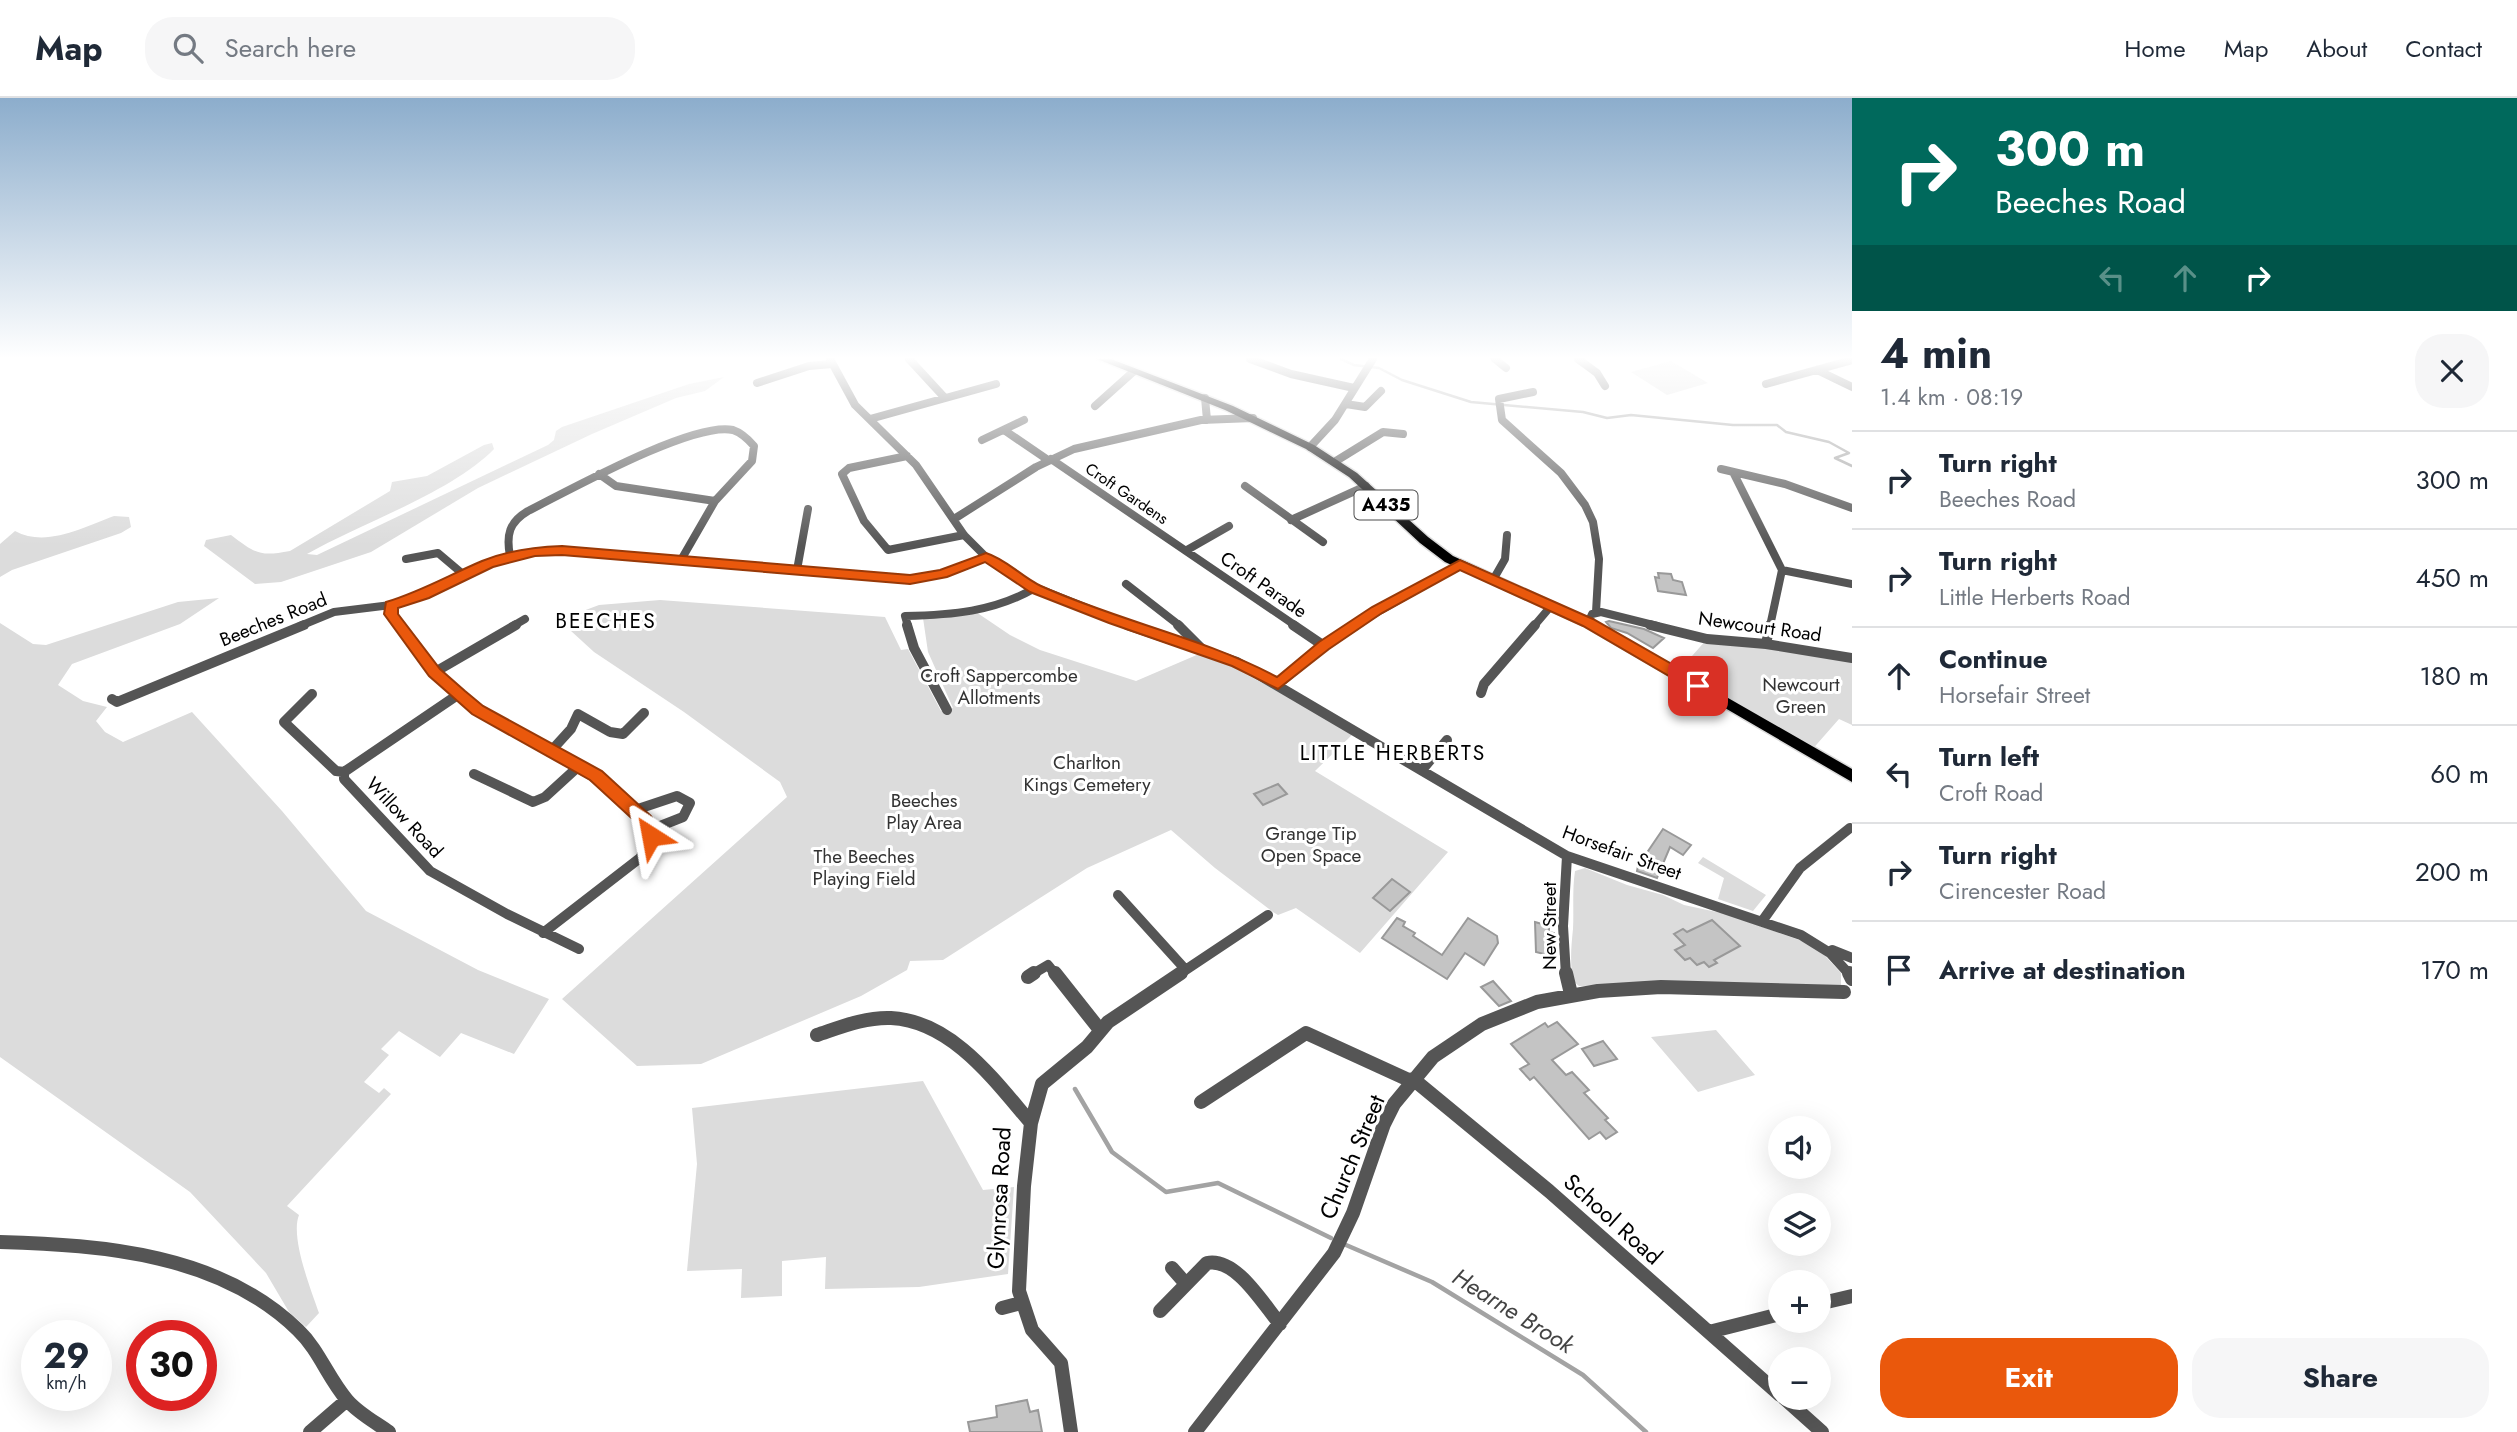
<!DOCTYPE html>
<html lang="en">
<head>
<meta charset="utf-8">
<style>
	body { margin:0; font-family:Jost,sans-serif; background:#f6f6f7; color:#1f2937; height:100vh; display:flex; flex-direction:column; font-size:26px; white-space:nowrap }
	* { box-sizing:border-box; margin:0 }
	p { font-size:23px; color:#747a83 }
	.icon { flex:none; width:38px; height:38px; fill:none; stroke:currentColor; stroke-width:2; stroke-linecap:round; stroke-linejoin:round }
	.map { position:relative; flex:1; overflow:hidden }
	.drawer { display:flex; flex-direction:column; background:#fff; width:665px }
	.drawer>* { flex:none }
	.banner { background:#00695c; color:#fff; overflow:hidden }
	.buttons { position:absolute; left:1768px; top:1018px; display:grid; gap:14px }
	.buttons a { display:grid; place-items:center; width:63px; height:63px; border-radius:50%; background:#fff; box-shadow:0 7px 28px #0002; font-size:35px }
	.speed { position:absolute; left:21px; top:1222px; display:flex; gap:14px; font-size:35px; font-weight:700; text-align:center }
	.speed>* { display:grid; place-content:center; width:91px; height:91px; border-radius:50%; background:#fff; box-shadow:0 7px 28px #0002; line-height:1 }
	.speed small { font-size:18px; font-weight:400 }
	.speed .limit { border:10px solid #d22; background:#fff; color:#111 }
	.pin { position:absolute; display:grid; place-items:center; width:60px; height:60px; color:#fff; margin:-30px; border-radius:14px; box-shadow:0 4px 10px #0006 }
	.me { position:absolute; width:77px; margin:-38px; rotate:326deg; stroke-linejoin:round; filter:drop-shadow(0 0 5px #0008) }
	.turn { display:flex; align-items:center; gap:24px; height:147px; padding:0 28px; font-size:32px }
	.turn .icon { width:91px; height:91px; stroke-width:2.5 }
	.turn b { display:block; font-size:49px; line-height:60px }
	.lanes { display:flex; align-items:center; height:66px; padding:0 28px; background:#0003; justify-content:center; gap:35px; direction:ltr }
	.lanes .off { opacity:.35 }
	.round { display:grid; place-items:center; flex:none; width:74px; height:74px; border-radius:28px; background:#f6f6f7 }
	.overview { display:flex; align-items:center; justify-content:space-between; height:119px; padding:0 28px }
	h1 { font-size:42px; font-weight:700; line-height:52px }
	.primary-button { display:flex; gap:14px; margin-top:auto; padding:14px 28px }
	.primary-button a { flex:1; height:80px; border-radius:28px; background:#ea580c; color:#fff; font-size:28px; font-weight:700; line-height:80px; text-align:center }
	.primary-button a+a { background:#f6f6f7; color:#1f2937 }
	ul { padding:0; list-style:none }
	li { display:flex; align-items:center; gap:21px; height:98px; padding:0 28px; border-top:2px solid #e0e1e3 }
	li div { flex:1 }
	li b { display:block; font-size:26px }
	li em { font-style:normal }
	header { display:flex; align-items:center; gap:42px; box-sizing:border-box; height:98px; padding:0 35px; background:#fff; border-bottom:2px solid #e0e1e3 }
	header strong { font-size:33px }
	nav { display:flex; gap:38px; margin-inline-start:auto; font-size:24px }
	.search { width:490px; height:63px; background:#f6f6f7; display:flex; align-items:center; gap:18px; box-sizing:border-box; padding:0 24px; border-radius:28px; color:#747a83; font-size:26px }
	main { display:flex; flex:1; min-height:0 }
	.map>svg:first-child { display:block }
	.green { fill:#dcdcdc; fill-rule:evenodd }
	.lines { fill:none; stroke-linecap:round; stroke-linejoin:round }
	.stream-far1 { stroke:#a3a3a3; stroke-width:2.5 }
	.stream { stroke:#a3a3a3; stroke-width:4.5 }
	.building { fill:#c4c4c4; stroke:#999; stroke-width:2 }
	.major-casing { stroke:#dbdbdb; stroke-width:3 }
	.minor-far2 { stroke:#555; stroke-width:8 }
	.minor-far1 { stroke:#555; stroke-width:10 }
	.minor { stroke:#555; stroke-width:14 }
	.major { fill:#000; fill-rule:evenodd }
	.route { fill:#ea580c; stroke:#983908; stroke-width:2 }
	.labels { text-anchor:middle; stroke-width:6; stroke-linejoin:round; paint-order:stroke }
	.far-street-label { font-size:16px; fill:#000; stroke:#fff }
	.shield { fill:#fff; stroke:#4c4c4c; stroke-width:2 }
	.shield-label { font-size:18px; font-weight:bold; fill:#000 }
	.street-label { font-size:19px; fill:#000; stroke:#fff }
	.park-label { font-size:19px; fill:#333; stroke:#fff }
	.neighbourhood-label { font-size:21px; letter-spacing:2px; fill:#000; stroke:#fff }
	.near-street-label { font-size:23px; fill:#000; stroke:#fff }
	.near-water-label { font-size:24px; font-style:italic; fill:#444; stroke:#fff }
</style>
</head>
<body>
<header>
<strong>Map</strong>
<div class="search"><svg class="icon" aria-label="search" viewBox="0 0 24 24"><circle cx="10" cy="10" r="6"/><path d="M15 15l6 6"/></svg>Search here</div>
<nav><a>Home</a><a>Map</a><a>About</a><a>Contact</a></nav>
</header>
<main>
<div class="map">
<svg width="1852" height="1334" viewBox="0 0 1852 1334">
	<rect width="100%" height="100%" fill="#fff"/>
	<path class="green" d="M1671 263 1708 285 1667 297 1631 274Z
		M724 279 705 293 676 300 592 336 478 390 371 454 281 484 255 486 204 448 206 442 231 437C255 455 259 459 290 453L390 393 392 384 427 378 484 347 492 345 494 351C451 395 361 425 307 456L317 457 548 347 554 342 556 333 562 329 689 286Z
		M114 418 129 419 131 429 121 435 12 472 0 479V446L15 433C46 450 84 429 114 418Z
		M219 500 180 526 72 566 58 587 83 603 107 609 96 623 105 634 123 644 192 614 282 713 366 813 478 872 549 901 514 956 461 935 440 959 399 933 381 951 389 957 364 984 379 995 384 990 391 996 287 1108 299 1117C290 1139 311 1192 319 1215L306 1229 289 1214 266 1175 190 1094 0 959V525L33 546 46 547 178 504Z
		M660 502 885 519 901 552 908 551 941 613 953 610 928 554 923 520 976 514 1010 537 1040 552 1136 583 1199 556 1202 551 1355 634 1315 673 1448 754 1360 855 1296 810 1278 817 1273 814 1215 770 1171 732 1087 770 943 862 910 863 907 872 861 898 701 966 637 968 562 901 787 699 780 684 684 614 594 554 559 522 599 507Z
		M1707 541 1852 560V627L1839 621 1810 654 1677 575Z
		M1703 759 1766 797 1753 813 1718 801 1724 780 1698 765Z
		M1585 770 1627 787 1663 797 1684 807 1726 816 1816 848 1841 875V888L1680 886 1579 888 1573 883C1570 864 1571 850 1573 831 1574 812 1572 793 1575 773ZM1711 822 1740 848 1714 862 1717 865 1710 869C1703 863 1694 858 1685 862L1675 852 1685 847 1674 836 1683 831 1687 834Z
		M1716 932 1755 977 1698 994 1651 939Z
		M923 983 983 1092 1014 1089 1008 1176 919 1189 825 1191 826 1159 782 1163V1198L741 1200 742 1171 687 1173 697 1066 692 1010Z"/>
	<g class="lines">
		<path class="stream-far1" d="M1341 261 1354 267 1379 270 1402 282 1471 304 1583 314 1607 320 1631 317 1733 327H1777L1786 334 1829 344 1849 355 1835 360 1852 368"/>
		<path class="stream" d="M1075 991 1112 1054 1166 1094 1218 1085 1331 1140
			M1346 1147 1432 1184 1583 1277 1646 1334"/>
	</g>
	<path class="building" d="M1658 475 1671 476 1673 482 1682 484 1686 497 1658 493 1655 479 1659 480Z
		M1609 523 1644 531 1664 540 1653 550 1627 535 1611 530 1606 524Z
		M1278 686 1287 696 1263 707 1254 696Z
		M1663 731 1691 747 1683 757 1670 749 1657 780 1637 773 1638 768Z
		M1392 781 1410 794 1390 813 1373 800Z
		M1397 820 1405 824 1403 828 1415 835 1413 838 1442 857 1468 820 1497 838 1498 845 1484 867 1465 855 1447 881 1382 840Z
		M1712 822 1740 848 1714 862 1717 865 1709 869 1704 864 1697 867 1690 860 1685 862 1675 852 1685 847 1674 836 1683 831 1687 834Z
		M1535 824 1549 828V834L1554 835 1555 859 1536 854Z
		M1493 883 1511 903 1499 908 1481 889Z
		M1557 924 1578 946 1552 962 1566 977 1572 974 1589 992 1584 995 1608 1020 1605 1022 1617 1034 1606 1041 1600 1034 1589 1041 1534 979 1530 982 1520 971 1529 966 1511 946 1545 925 1548 929Z
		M1603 943 1617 961 1594 968 1582 951Z
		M1027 1302 1030 1314 1038 1312 1042 1334H970L968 1324 997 1319 996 1308Z"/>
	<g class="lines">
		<g class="major-casing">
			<path id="major" d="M1097 261H1111L1233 308 1314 347 1357 375 1428 439 1453 458 1592 522 1852 671V684L1584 528 1445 464 1420 445 1349 379 1306 351 1225 312Z"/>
		</g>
		<path class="minor-far2" d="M830 261 855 307 916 367 964 437 986 459 1022 484 1132 528
			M909 261 944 299
			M1250 261 1291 276 1354 290
			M1495 261 1506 270
			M1578 261 1597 275 1605 288
			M1817 272 1852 289
			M757 285 809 268 832 266
			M1766 286 1852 262
			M1533 294 1499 301 1502 322 1561 375 1585 407 1593 424 1599 461 1596 514
			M1205 300 1207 322
			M1346 306 1365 309 1381 293
			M1095 308 1133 274
			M870 321 996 286
			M1004 332 1048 362
			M982 342 1024 322
			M1310 349 1335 322 1373 261
			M907 358 849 370 842 376 864 423 888 452 964 437
			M1051 361 1296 528
			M1336 363 1383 334 1403 336
			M1721 371 1785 386 1852 410
			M1733 374 1782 472 1770 528
			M599 376 616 388 715 403
			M1245 388 1323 444
			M954 421 1036 369 1074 351 1201 322 1253 320
			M1291 422 1366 388
			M1187 452 1229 428
			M510 458C506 437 509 424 528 413 568 393 693 323 733 332 742 335 748 341 754 348L752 363 715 403 681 462
			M406 461 438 455 464 477
			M797 472 808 411
			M1782 472 1852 486
			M1493 482 1505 461 1507 437
			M1126 486 1180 528
			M391 507V516L400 528
			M1588 525 1592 516 1601 514 1657 528
			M300 528 334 514 399 506 498 462 535 454 562 452 910 481 942 476 986 459
			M513 528 525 521
			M908 528 905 518C951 517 994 514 1035 490
			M1353 528 1460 467
			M1534 528 1551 508"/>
		<path class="minor-far1" d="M399 527C422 558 447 590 480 613 539 653 601 671 649 727L650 743 640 760 543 835
			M907 527 914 550 947 612
			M1127 527 1237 564 1567 758 1801 837 1830 855 1850 877
			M1178 527 1202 551
			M1293 527 1324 548
			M1650 527 1707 541 1766 546 1852 560
			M1766 546 1770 527
			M435 574 516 527
			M1278 586 1324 548 1356 527
			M1481 595 1484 586 1535 527
			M312 596 284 624 336 673 344 674
			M112 601 117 604 304 527
			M551 653 571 631 578 616 610 634 623 636 644 615
			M1422 672 1447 642
			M344 674V681L430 773 507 816 579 851
			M344 674 459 596
			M474 676 533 704 545 699 580 667
			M635 712 677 698 690 705 683 719 650 732
			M1118 797 1185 871
			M1763 822 1800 770 1850 730
			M1832 852 1852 860
			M1031 877 1048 867 1056 877
			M1178 877 1268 817
			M1566 877 1563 828 1567 758"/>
		<path class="minor" d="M1055 875 1100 932
			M1566 875 1571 896
			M1849 875 1852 881
			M1028 879 1034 875
			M817 937C841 929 865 919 891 920 952 923 995 983 1031 1025L1024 1088 1019 1193 1032 1232 1061 1265 1071 1334
			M1413 981 1549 1093 1780 1297
			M1201 1004 1306 935 1411 983
			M1031 1025 1042 986 1087 949 1108 924 1181 875
			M0 1144C104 1147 220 1156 298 1232 319 1252 328 1280 347 1302 358 1315 375 1324 389 1334
			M1172 1170 1186 1186
			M1818 1206 1852 1198
			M1002 1210 1021 1205
			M1160 1213 1207 1165C1236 1159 1263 1206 1280 1226
			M1709 1234 1780 1216
			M1784 1300 1822 1334
			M310 1334 347 1302
			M1195 1334 1334 1155 1353 1115 1384 1026 1394 1006 1433 959 1482 926 1537 904 1598 893 1661 889 1844 894"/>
		<use href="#major" class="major"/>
	</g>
	<linearGradient id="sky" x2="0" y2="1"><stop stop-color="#8cadcc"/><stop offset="0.58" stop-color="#fff"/><stop offset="1" stop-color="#fff" stop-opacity="0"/></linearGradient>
	<rect width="1852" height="448" fill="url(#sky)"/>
	<path class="route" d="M562 448 910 477 940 472 986 455C1006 461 1022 479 1041 488 1118 523 1202 539 1277 579L1319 544 1372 509 1460 462 1593 521 1703 584 1705 588 1698 593 1693 592 1583 528 1460 472 1382 515 1329 551 1278 591 1232 568 1109 525 1030 494 985 464 947 479 910 486 562 457 535 458 493 469 429 500 398 510V516L440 571 465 593 483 608 602 673 651 718 659 738 657 743H645L639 727 590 682 472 616 454 600 429 578 384 516 386 504C420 494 449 477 482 463 506 453 536 449 562 448Z"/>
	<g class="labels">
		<g class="far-street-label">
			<text transform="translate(1127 395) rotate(34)" y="6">Croft Gardens</text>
		</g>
		<rect class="shield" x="1354.5" y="392.5" width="63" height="29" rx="5"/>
		<g class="shield-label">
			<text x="1386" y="413">A435</text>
		</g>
		<g class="street-label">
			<text transform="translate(1264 486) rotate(35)" y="7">Croft Parade</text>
			<text transform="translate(273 521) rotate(-22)" y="7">Beeches Road</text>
			<text transform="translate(1760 528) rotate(8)" y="7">Newcourt Road</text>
			<text transform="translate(405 719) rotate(47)" y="7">Willow Road</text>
			<text transform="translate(1622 754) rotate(20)" y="7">Horsefair Street</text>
			<text transform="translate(1549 828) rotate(-90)" y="7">New Street</text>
		</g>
		<g class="park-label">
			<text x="999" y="584">Croft Sappercombe<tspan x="999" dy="22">Allotments</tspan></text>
			<text x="1801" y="593">Newcourt<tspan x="1801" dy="22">Green</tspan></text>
			<text x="1087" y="671">Charlton<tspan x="1087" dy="22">Kings Cemetery</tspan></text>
			<text x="924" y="709">Beeches<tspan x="924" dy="22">Play Area</tspan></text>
			<text x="1311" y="742">Grange Tip<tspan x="1311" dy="22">Open Space</tspan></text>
			<text x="864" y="765">The Beeches<tspan x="864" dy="22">Playing Field</tspan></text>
		</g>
		<g class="neighbourhood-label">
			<text x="606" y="530">BEECHES</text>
			<text x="1393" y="662">LITTLE HERBERTS</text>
		</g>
		<g class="near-street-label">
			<text transform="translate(1352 1059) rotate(-67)" y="8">Church Street</text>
			<text transform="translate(999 1100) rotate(-87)" y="8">Glynrosa Road</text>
			<text transform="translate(1613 1121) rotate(42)" y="8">School Road</text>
		</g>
		<g class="near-water-label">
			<text transform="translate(1513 1213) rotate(32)" y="8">Hearne Brook</text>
		</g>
	</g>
</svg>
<div class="buttons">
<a><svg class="icon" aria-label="sound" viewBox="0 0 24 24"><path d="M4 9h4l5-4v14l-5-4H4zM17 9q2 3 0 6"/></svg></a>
<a><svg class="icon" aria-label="layers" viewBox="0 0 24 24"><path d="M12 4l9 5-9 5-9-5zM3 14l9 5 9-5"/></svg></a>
<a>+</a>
<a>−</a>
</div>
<div class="speed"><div>29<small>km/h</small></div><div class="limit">30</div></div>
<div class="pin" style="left:1698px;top:588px;background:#d93025"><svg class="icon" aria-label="arrive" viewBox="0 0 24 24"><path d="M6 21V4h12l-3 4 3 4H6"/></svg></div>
<svg class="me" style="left:651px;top:738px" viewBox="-20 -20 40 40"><path d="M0-17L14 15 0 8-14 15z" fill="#ea580c" stroke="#fff" stroke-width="4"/></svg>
</div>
<section class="drawer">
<div class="banner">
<div class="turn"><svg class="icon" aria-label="right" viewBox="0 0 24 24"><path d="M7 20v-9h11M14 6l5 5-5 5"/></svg><div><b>300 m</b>Beeches Road</div></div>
<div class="lanes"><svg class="icon off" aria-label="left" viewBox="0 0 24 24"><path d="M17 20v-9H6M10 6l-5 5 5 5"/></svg><svg class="icon off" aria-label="ahead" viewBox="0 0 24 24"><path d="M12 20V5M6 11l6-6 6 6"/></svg><svg class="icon" aria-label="right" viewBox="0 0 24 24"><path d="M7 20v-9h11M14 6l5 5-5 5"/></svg></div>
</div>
<div class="overview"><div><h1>4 min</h1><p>1.4 km · 08:19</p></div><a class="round"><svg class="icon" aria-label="close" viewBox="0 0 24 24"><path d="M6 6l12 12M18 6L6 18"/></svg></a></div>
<ul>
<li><svg class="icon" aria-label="right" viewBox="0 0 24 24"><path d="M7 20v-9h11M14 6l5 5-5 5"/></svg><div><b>Turn right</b><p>Beeches Road</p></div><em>300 m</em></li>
<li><svg class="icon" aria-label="right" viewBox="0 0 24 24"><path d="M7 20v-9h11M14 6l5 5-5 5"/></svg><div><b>Turn right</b><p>Little Herberts Road</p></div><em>450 m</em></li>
<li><svg class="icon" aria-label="ahead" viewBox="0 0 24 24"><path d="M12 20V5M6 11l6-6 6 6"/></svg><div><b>Continue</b><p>Horsefair Street</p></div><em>180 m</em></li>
<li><svg class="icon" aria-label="left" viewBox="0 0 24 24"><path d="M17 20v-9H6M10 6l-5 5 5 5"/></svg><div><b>Turn left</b><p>Croft Road</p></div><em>60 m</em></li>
<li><svg class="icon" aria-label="right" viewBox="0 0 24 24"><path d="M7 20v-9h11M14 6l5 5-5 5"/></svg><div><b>Turn right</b><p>Cirencester Road</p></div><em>200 m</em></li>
<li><svg class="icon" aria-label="arrive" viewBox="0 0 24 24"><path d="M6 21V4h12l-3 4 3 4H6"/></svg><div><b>Arrive at destination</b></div><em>170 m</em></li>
</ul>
<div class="primary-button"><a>Exit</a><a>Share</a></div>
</section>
</main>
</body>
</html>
